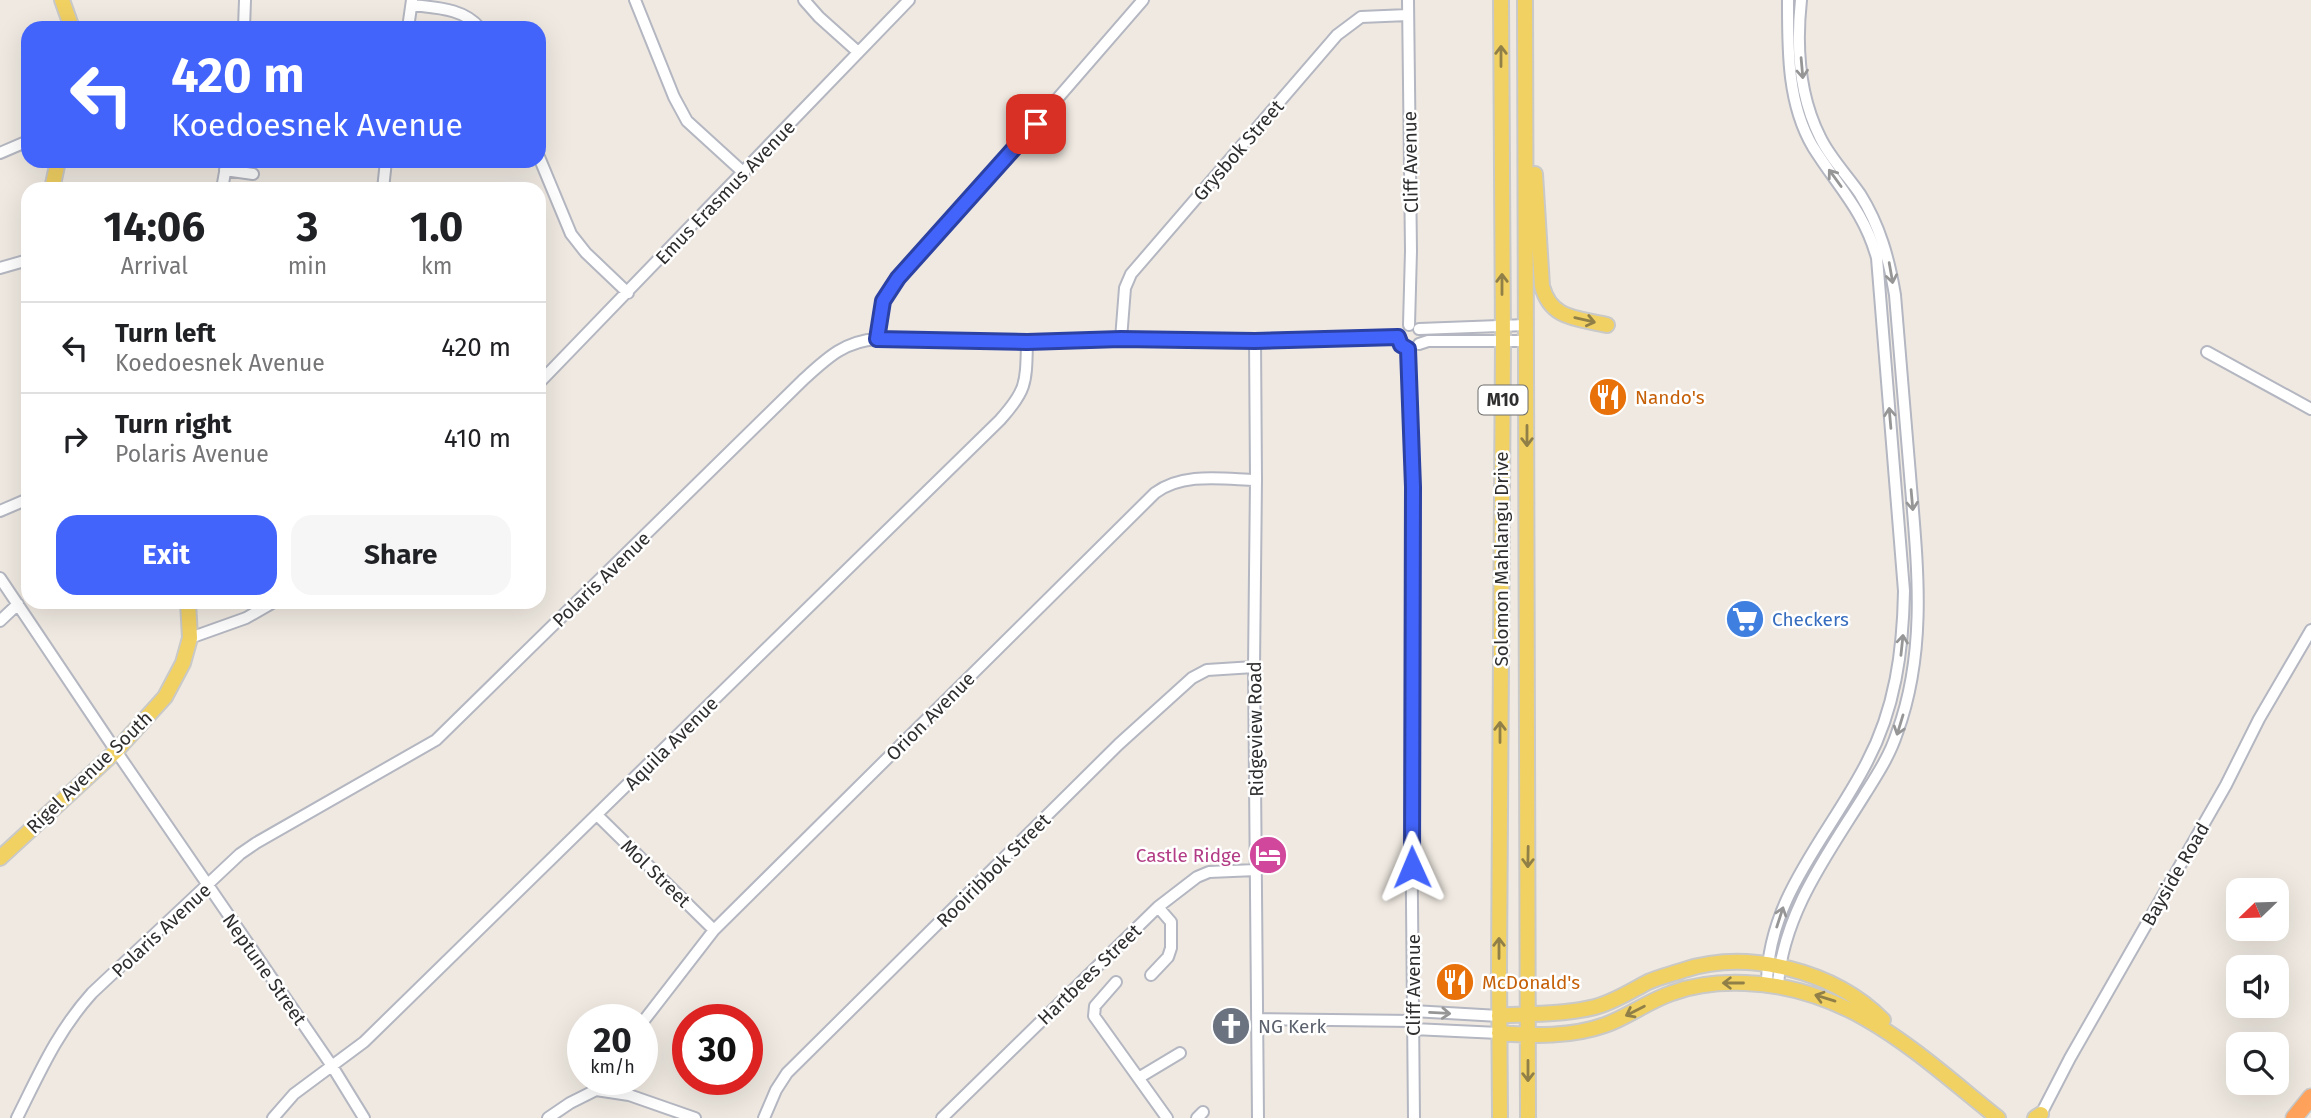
<!DOCTYPE html>
<html lang="en">
<head>
<meta charset="utf-8">
<style>
	body { margin:0; font-family:"Fira Sans",sans-serif; background:#f6f6f6; color:#202124; height:100vh; display:flex; flex-direction:column; font-size:26px; white-space:nowrap }
	* { box-sizing:border-box; margin:0 }
	p { font-size:23px; color:#757577 }
	.icon { flex:none; width:38px; height:38px; fill:none; stroke:currentColor; stroke-width:2; stroke-linecap:round; stroke-linejoin:round }
	.map { position:relative; flex:1; overflow:hidden }
	.sheet { position:absolute; left:21px; top:182px; width:525px; height:427px; display:flex; flex-direction:column; background:#fff; border-radius:21px; box-shadow:0 7px 28px #0002 }
	.sheet>* { flex:none }
	.banner { position:absolute; left:21px; top:21px; width:525px; height:147px; border-radius:21px; box-shadow:0 7px 28px #0002; background:#4264fb; color:#fff; overflow:hidden }
	.needle { width:46px; rotate:247deg }
	.controls { position:absolute; left:2226px; top:878px; display:grid; gap:14px }
	.controls a { display:grid; place-items:center; width:63px; height:63px; border-radius:14px; background:#fff; box-shadow:0 7px 28px #0002; font-size:35px }
	.speed { position:absolute; left:567px; top:1004px; display:flex; gap:14px; font-size:35px; font-weight:700; text-align:center }
	.speed>* { display:grid; place-content:center; width:91px; height:91px; border-radius:50%; background:#fff; box-shadow:0 7px 28px #0002; line-height:1 }
	.speed small { font-size:18px; font-weight:400 }
	.speed .limit { border:10px solid #d22; background:#fff; color:#111 }
	.pin { position:absolute; display:grid; place-items:center; width:60px; height:60px; color:#fff; margin:-30px; border-radius:14px; box-shadow:0 4px 10px #0006 }
	.me { position:absolute; width:77px; margin:-38px; rotate:359deg; stroke-linejoin:round; filter:drop-shadow(0 0 5px #0008) }
	.turn { display:flex; align-items:center; gap:24px; height:147px; padding:0 35px; font-size:32px }
	.turn .icon { width:91px; height:91px; stroke-width:2.5 }
	.turn b { display:block; font-size:49px; line-height:60px }
	.eta { display:flex; justify-content:space-evenly; align-items:center; height:119px; text-align:center }
	.eta b { font-size:42px; font-weight:700; line-height:49px }
	.primary-button { display:flex; gap:14px; margin-top:auto; padding:14px 35px }
	.primary-button a { flex:1; height:80px; border-radius:21px; background:#4264fb; color:#fff; font-size:28px; font-weight:700; line-height:80px; text-align:center }
	.primary-button a+a { background:#f6f6f6; color:#202124 }
	ul { padding:0; list-style:none }
	li { display:flex; align-items:center; gap:21px; height:91px; padding:0 35px; border-top:2px solid #e0e0e0 }
	li div { flex:1 }
	li b { display:block; font-size:26px }
	li em { font-style:normal }
	.map>svg:first-child { display:block }
	.lines { fill:none; stroke-linecap:round; stroke-linejoin:round }
	.minor-casing { stroke:#b4b7c1; stroke-width:14 }
	.major-casing { stroke:#c9c9c9; stroke-width:18 }
	.highway-casing { stroke:#c9c9c9; stroke-width:19 }
	.minor { stroke:#fff; stroke-width:10 }
	.major { stroke:#f2d163; stroke-width:14 }
	.highway { stroke:#ffa35c; stroke-width:16 }
	.oneway { stroke:#908048 }
	.oneway2 { stroke:#969696 }
	.route-casing { stroke:#2b41a3; stroke-width:18 }
	.route { stroke:#4264fb; stroke-width:12 }
	.labels { text-anchor:middle; stroke-width:5; stroke-linejoin:round; paint-order:stroke }
	.shield { fill:#fff; stroke:#6d6d6d; stroke-width:2 }
	.shield-label { font-size:18px; font-weight:bold; fill:#2e2e2e }
	.street-label { font-size:19px; fill:#2e2e2e; stroke:#fff }
	.food-label { font-size:19px; fill:#c56008; stroke:#fff; text-anchor:start }
	.shop-label { font-size:19px; fill:#366cbe; stroke:#fff; text-anchor:start }
	.hotel-label { font-size:19px; fill:#b23c85; stroke:#fff; text-anchor:end }
	.worship-label { font-size:19px; fill:#5b616d; stroke:#fff; text-anchor:start }
</style>
</head>
<body>
<div class="map">
<svg width="2311" height="1118" viewBox="0 0 2311 1118">
	<rect width="100%" height="100%" fill="#efe9e1"/>
	<g class="lines">
		<g class="minor-casing">
			<path id="minor" d="M635 0 674 97 687 121 744 173
				M804 0 819 17 858 52
				M1408 0 1411 251 1409 325
				M412 5C437 8 463 8 480 28
				M244 28 245 0
				M408 28 412 0
				M0 153 28 141
				M539 157 571 234 586 253 628 293
				M225 170 253 174
				M222 189 227 161
				M383 189 386 161
				M0 268 28 260
				M1419 329 1527 325
				M877 339 883 301 898 278 1018 144 1143 0
				M1121 339 1125 288 1131 274 1337 35 1361 17 1408 15
				M1255 340 1256 480 1254 667 1258 1118
				M1419 344 1428 341H1527
				M1408 349 1413 487 1411 796 1414 1118
				M2207 352 2311 409
				M539 383 909 0
				M0 511 28 499
				M0 578 116 751 332 1066 364 1118
				M0 621 18 604
				M190 638 246 618 274 602
				M598 816 714 930
				M1151 975 1168 957 1171 948V922L1158 907
				M1116 982 1095 1006 1094 1016 1167 1118
				M1767 983C1768 896 1830 835 1867 762 1895 709 1903 651 1904 591L1877 258C1864 211 1838 187 1813 147 1787 103 1788 49 1788 0
				M1778 985C1783 913 1828 854 1865 794 1877 775 1890 755 1897 733 1928 649 1917 562 1910 475 1905 415 1900 355 1895 295 1889 259 1880 226 1860 194 1847 175 1830 158 1820 137 1799 95 1796 46 1801 0
				M1413 1011 1499 1016
				M1258 1019 1413 1021
				M642 1023 714 930 1155 493C1183 472 1223 479 1256 480
				M1413 1029 1499 1033
				M1140 1077 1180 1053
				M596 1090 629 1095 695 1118
				M17 1118C40 1072 57 1032 92 993L240 854 256 843 436 740 803 380C826 359 844 341 877 339L1027 342 1121 339 1255 340 1398 337
				M273 1118 294 1094 364 1042 1000 420C1027 390 1026 383 1027 342
				M548 1118 570 1103 596 1090 602 1080
				M764 1118 776 1090 787 1073 1119 744 1192 678 1207 670 1254 667
				M942 1118 1158 907 1197 877 1209 872 1256 870
				M1197 1118 1203 1112
				M2039 1118 2070 1058 2226 785 2259 719 2311 630"/>
		</g>
		<g class="major-casing">
			<path id="major" d="M62 0 72 28
				M1525 0 1528 1118
				M1535 174 1542 286C1551 320 1578 318 1607 325
				M52 189 58 161
				M0 858 116 751 165 697 183 663 190 638 188 602
				M1499 1016C1531 1013 1563 1015 1595 1007 1614 1002 1631 991 1648 982 1659 977 1672 974 1684 970 1749 949 1834 971 1883 1020
				M1499 1033C1534 1036 1571 1037 1605 1025 1628 1017 1648 1001 1672 993 1696 984 1719 982 1745 983 1851 986 1920 1056 1998 1118
				M1500 1118 1499 969 1503 341 1501 0
				M2035 1118 2041 1114"/>
		</g>
		<g class="highway-casing">
			<path id="highway" d="M2294 1118 2311 1097"/>
		</g>
		<use href="#minor" class="minor"/>
		<use href="#major" class="major"/>
		<use href="#highway" class="highway"/>
	</g>
	<defs><path id="oneway-shaft" d="M-6 0H5M1.5-3L5.5 0L1.5 3" fill="none" stroke-width="1.6" stroke-linecap="round" stroke-linejoin="round" transform="scale(1.75)"/></defs>
	<g class="oneway">
		<use href="#oneway-shaft" transform="translate(1501 56) rotate(-90)"/>
		<use href="#oneway-shaft" transform="translate(1502 284) rotate(-90)"/>
		<use href="#oneway-shaft" transform="translate(1585 320) rotate(13)"/>
		<use href="#oneway-shaft" transform="translate(1527 436) rotate(90)"/>
		<use href="#oneway-shaft" transform="translate(1500 732) rotate(-90)"/>
		<use href="#oneway-shaft" transform="translate(1528 857) rotate(91)"/>
		<use href="#oneway-shaft" transform="translate(1499 948) rotate(-90)"/>
		<use href="#oneway-shaft" transform="translate(1733 983) rotate(-180)"/>
		<use href="#oneway-shaft" transform="translate(1825 998) rotate(-163)"/>
		<use href="#oneway-shaft" transform="translate(1635 1011) rotate(153)"/>
		<use href="#oneway-shaft" transform="translate(1528 1071) rotate(90)"/>
	</g>
	<g class="oneway2">
		<use href="#oneway-shaft" transform="translate(1802 68) rotate(85)"/>
		<use href="#oneway-shaft" transform="translate(1835 178) rotate(-126)"/>
		<use href="#oneway-shaft" transform="translate(1891 273) rotate(80)"/>
		<use href="#oneway-shaft" transform="translate(1890 418) rotate(-95)"/>
		<use href="#oneway-shaft" transform="translate(1912 500) rotate(85)"/>
		<use href="#oneway-shaft" transform="translate(1902 645) rotate(-84)"/>
		<use href="#oneway-shaft" transform="translate(1900 725) rotate(107)"/>
		<use href="#oneway-shaft" transform="translate(1780 917) rotate(-72)"/>
		<use href="#oneway-shaft" transform="translate(1440 1013) rotate(3)"/>
	</g>
	<g class="lines">
		<g class="route-casing">
			<path id="route" d="M1036 124 898 278 883 301 877 339 1027 342 1121 339 1255 341 1398 337 1401 345 1408 349 1413 487 1412 867"/>
		</g>
		<use href="#route" class="route"/>
	</g>
	<defs>
		<g id="restaurant-disc" transform="scale(2.0125)"><circle r="9.5" fill="#e8710a" stroke="#fff"/><path d="M-5-6h1v4h1v-4h1v4h1v-4h1v5L-1.5 .5V6h-2V.5L-5-1ZM5-6V6H3V1.5H1.5Q1.5-4 5-6Z" fill="#fff"/></g>
		<g id="supermarket-disc" transform="scale(2.0125)"><circle r="9.5" fill="#3f7fe0" stroke="#fff"/><path d="M-6-5.5h2.5l.6 2H6L4.5 2H-2.5L-4.4-4H-6ZM-1.5 3.2a1.3 1.3 0 1 0 .1 0ZM3 3.2a1.3 1.3 0 1 0 .1 0Z" fill="#fff"/></g>
		<g id="hotel-disc" transform="scale(2.0125)"><circle r="9.5" fill="#d1479c" stroke="#fff"/><path d="M-6-4.5h1.5V1H6V5H4.5V3h-9V5H-6ZM-4 0a1.8 1.8 0 1 1 3.6 0ZM.5 0V-2.5h3Q6-2.5 6 0Z" fill="#fff"/></g>
		<g id="church-disc" transform="scale(2.0125)"><circle r="9.5" fill="#6b7280" stroke="#fff"/><path d="M-1.2-6h2.4v3.5h3.3v2.4h-3.3V6h-2.4V-.1h-3.3v-2.4h3.3Z" fill="#fff"/></g>
	</defs>
	<g fill-rule="evenodd">
		<use href="#restaurant-disc" x="1608" y="397"/>
		<use href="#supermarket-disc" x="1745" y="619"/>
		<use href="#hotel-disc" x="1268" y="855"/>
		<use href="#restaurant-disc" x="1455" y="982"/>
		<use href="#church-disc" x="1231" y="1026"/>
	</g>
	<g class="labels">
		<rect class="shield" x="1478.5" y="385.5" width="49" height="29" rx="5"/>
		<g class="shield-label">
			<text x="1503" y="406">M10</text>
		</g>
		<g class="street-label">
			<text transform="translate(1238 150) rotate(-49)" y="7">Grysbok Street</text>
			<text transform="translate(1410 162) rotate(-91)" y="7">Cliff Avenue</text>
			<text transform="translate(725 192) rotate(-46)" y="7">Emus Erasmus Avenue</text>
			<text transform="translate(1501 559) rotate(-90)" y="7">Solomon Mahlangu Drive</text>
			<text transform="translate(601 579) rotate(-44)" y="7">Polaris Avenue</text>
			<text transform="translate(930 716) rotate(-45)" y="7">Orion Avenue</text>
			<text transform="translate(1255 729) rotate(-91)" y="7">Ridgeview Road</text>
			<text transform="translate(671 743) rotate(-45)" y="7">Aquila Avenue</text>
			<text transform="translate(89 772) rotate(-44)" y="7">Rigel Avenue South</text>
			<text transform="translate(993 870) rotate(-45)" y="7">Rooiribbok Street</text>
			<text transform="translate(656 873) rotate(44)" y="7">Mol Street</text>
			<text transform="translate(2175 874) rotate(-60)" y="7">Bayside Road</text>
			<text transform="translate(161 930) rotate(-43)" y="7">Polaris Avenue</text>
			<text transform="translate(265 969) rotate(55)" y="7">Neptune Street</text>
			<text transform="translate(1089 974) rotate(-44)" y="7">Hartbees Street</text>
			<text transform="translate(1413 985) rotate(-90)" y="7">Cliff Avenue</text>
		</g>
		<g class="food-label">
			<text x="1635" y="404">Nando's</text>
			<text x="1482" y="989">McDonald's</text>
		</g>
		<g class="shop-label">
			<text x="1772" y="626">Checkers</text>
		</g>
		<g class="hotel-label">
			<text x="1241" y="862">Castle Ridge</text>
		</g>
		<g class="worship-label">
			<text x="1258" y="1033">NG Kerk</text>
		</g>
	</g>
</svg>
<div class="controls">
<a><svg class="needle" viewBox="-14 -14 28 28"><path d="M0-13l5 13h-10z" fill="#e53935"/><path d="M0 13l5-13h-10z" fill="#757577"/></svg></a>
<a><svg class="icon" aria-label="sound" viewBox="0 0 24 24"><path d="M4 9h4l5-4v14l-5-4H4zM17 9q2 3 0 6"/></svg></a>
<a><svg class="icon" aria-label="search" viewBox="0 0 24 24"><circle cx="10" cy="10" r="6"/><path d="M15 15l6 6"/></svg></a>
</div>
<div class="speed"><div>20<small>km/h</small></div><div class="limit">30</div></div>
<div class="pin" style="left:1036px;top:124px;background:#d93025"><svg class="icon" aria-label="arrive" viewBox="0 0 24 24"><path d="M6 21V4h12l-3 4 3 4H6"/></svg></div>
<svg class="me" style="left:1412px;top:867px" viewBox="-20 -20 40 40"><path d="M0-17L14 15 0 8-14 15z" fill="#4264fb" stroke="#fff" stroke-width="4"/></svg>
<div class="banner">
<div class="turn"><svg class="icon" aria-label="left" viewBox="0 0 24 24"><path d="M17 20v-9H6M10 6l-5 5 5 5"/></svg><div><b>420 m</b>Koedoesnek Avenue</div></div>
</div>
<section class="sheet">
<div class="eta">
<div><b>14:06</b><p>Arrival</p></div>
<div><b>3</b><p>min</p></div>
<div><b>1.0</b><p>km</p></div>
</div>
<ul>
<li><svg class="icon" aria-label="left" viewBox="0 0 24 24"><path d="M17 20v-9H6M10 6l-5 5 5 5"/></svg><div><b>Turn left</b><p>Koedoesnek Avenue</p></div><em>420 m</em></li>
<li><svg class="icon" aria-label="right" viewBox="0 0 24 24"><path d="M7 20v-9h11M14 6l5 5-5 5"/></svg><div><b>Turn right</b><p>Polaris Avenue</p></div><em>410 m</em></li>
</ul>
<div class="primary-button"><a>Exit</a><a>Share</a></div>
</section>
</div>
</body>
</html>
